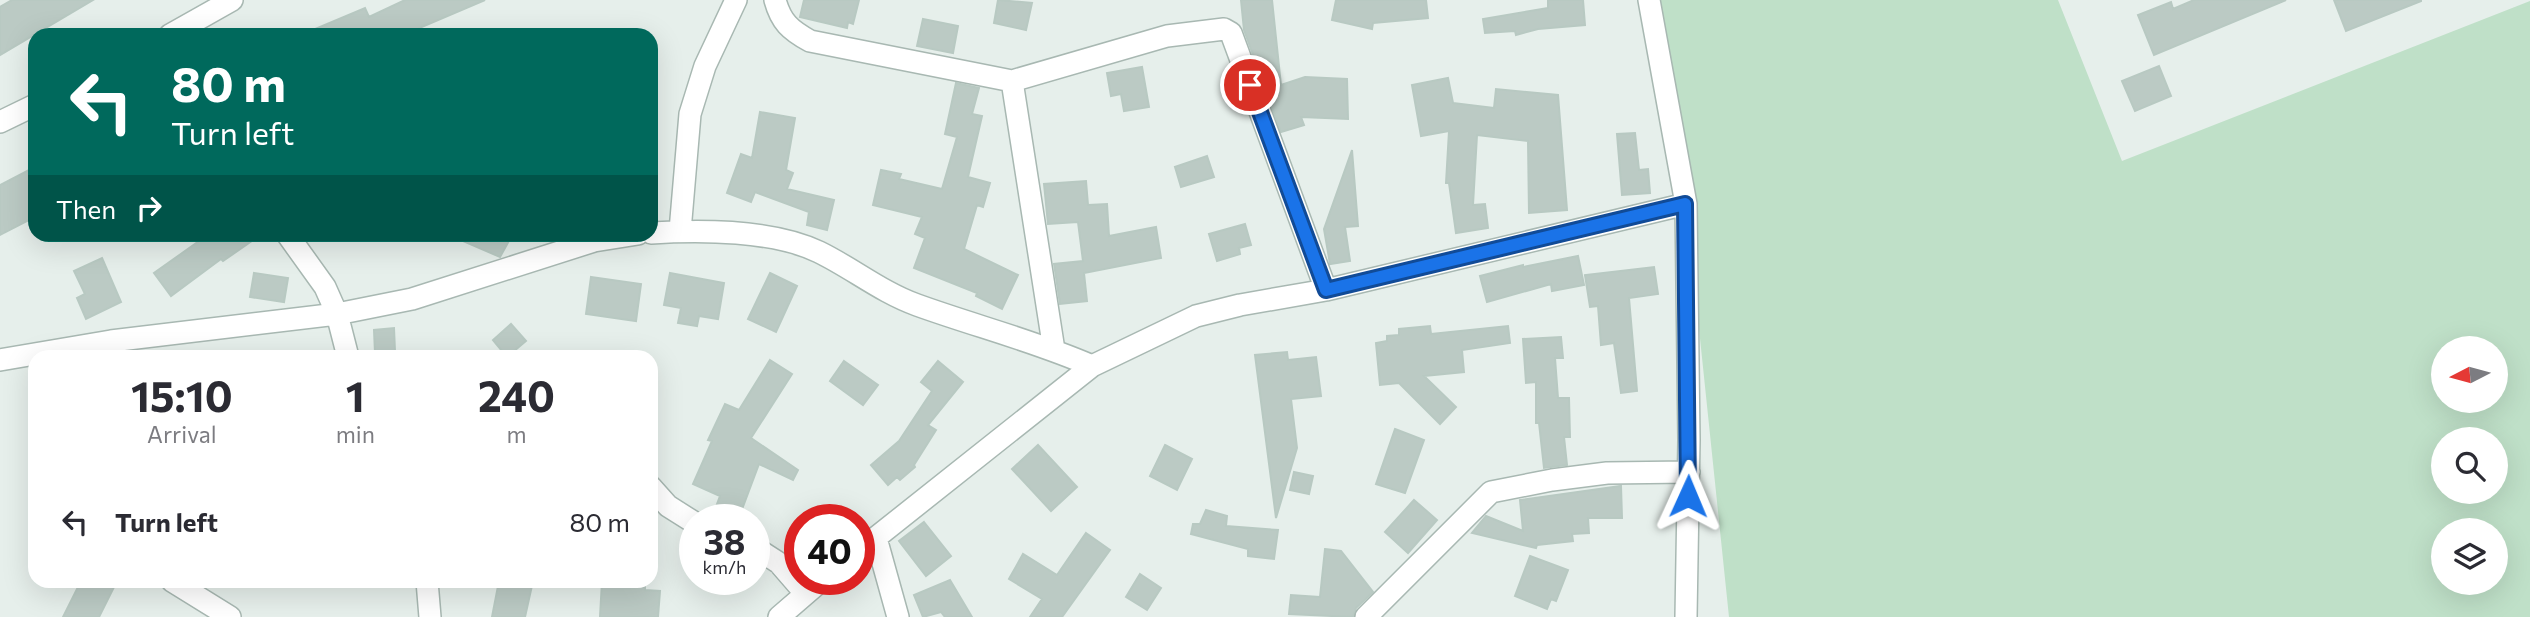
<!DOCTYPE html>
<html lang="en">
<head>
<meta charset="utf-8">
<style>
	body { margin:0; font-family:Commissioner,sans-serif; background:#f7f7f7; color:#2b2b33; height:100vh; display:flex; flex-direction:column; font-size:26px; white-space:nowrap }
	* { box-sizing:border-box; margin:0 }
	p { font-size:23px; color:#7c7c81 }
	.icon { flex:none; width:38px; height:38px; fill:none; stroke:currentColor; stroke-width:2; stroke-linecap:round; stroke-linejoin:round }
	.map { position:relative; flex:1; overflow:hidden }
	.side { position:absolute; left:28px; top:350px; width:630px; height:238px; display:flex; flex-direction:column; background:#fff; border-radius:21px; box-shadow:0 7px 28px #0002 }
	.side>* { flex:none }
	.top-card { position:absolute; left:28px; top:28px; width:630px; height:214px; border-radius:21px; box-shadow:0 7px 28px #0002; background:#00695c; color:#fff; overflow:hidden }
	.needle { width:46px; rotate:264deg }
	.buttons { position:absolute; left:2431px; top:336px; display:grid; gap:14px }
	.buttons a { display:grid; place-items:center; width:77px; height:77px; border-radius:50%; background:#fff; box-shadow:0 7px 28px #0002; font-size:35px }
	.speed { position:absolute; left:679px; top:504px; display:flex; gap:14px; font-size:35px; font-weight:700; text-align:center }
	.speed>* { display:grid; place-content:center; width:91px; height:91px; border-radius:50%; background:#fff; box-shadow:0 7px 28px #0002; line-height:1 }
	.speed small { font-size:18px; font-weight:400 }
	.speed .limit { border:10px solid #d22; background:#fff; color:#111 }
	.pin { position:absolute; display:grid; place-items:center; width:60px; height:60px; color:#fff; margin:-30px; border:4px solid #fff; border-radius:50%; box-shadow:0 2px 7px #0007 }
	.me { position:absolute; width:77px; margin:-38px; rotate:1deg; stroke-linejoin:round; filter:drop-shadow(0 0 5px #0008) }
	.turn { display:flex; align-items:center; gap:24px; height:147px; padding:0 28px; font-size:32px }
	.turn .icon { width:91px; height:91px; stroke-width:2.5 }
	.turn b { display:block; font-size:49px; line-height:60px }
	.then { display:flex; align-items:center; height:66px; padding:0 28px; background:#0003; gap:14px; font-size:26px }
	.eta { display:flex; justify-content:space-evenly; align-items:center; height:119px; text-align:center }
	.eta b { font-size:42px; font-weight:700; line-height:49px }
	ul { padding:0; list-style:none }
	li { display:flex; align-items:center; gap:21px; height:105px; padding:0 28px }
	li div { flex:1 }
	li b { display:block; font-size:26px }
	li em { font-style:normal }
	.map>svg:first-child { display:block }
	.green { fill:#bfe0c8; fill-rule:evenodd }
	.building { fill:#bbcac4; stroke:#b8c9c2; stroke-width:2 }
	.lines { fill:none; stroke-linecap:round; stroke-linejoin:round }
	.minor-casing { stroke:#a8b8b2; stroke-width:24 }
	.minor { stroke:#fff; stroke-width:21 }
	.route-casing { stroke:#114b97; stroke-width:18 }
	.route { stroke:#1a73e8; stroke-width:12 }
</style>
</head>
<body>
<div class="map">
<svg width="2530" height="617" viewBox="0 0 2530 617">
	<rect width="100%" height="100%" fill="#e6efeb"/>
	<path class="green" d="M1642 0H2058L2122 161 2530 1V617H1729L1686 204ZM2443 348H2496V401H2443ZM2443 439H2496V492H2443ZM2443 530H2496V583H2443Z"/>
	<path class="building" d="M12 0H93L0 55V7Z
		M405 0H485L403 35H301L365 8 369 17Z
		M804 0H859L853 24 848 22 847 28 800 17Z
		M998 0 1032 3 1026 30 994 23Z
		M1241 0H1272L1281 85 1305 77 1347 79 1348 119 1301 117 1304 125 1281 132 1244 30Z
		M1336 0H1426L1428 18 1373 23 1372 29 1332 20Z
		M1548 0H1583L1585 25 1538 29 1516 35 1515 31 1485 33 1483 19 1548 8Z
		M2194 0H2286L2154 55 2138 15 2171 2 2173 9Z
		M2334 0H2421V1L2346 31Z
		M923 19 958 26 953 53 917 46Z
		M2159 66 2171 96 2135 111 2122 81Z
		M1142 67 1149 107 1124 111 1121 94 1111 96 1107 73Z
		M1448 78 1453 103 1494 108 1496 89 1558 95 1567 210 1529 213 1528 141 1477 135 1473 205 1485 204 1488 228 1456 233 1449 183H1446L1449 131 1421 136 1412 85Z
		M956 83 979 88 972 114 982 116 968 177 990 183 983 207 977 205 964 249 1018 275 1002 309 976 296 977 293 914 268 925 238 915 234 922 217 873 205 881 170 901 174 899 179 942 189 957 137 945 134Z
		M760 112 795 118 786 170 793 173 787 189 834 200 827 230 807 225 809 212 755 192 751 202 727 193 741 154 752 158Z
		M1635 133 1639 170 1648 169 1650 193 1622 195 1617 134Z
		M1352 150 1358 226 1345 227 1350 261 1330 264 1324 229Z
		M1207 156 1214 177 1181 187 1175 167Z
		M35 167V217L0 235V185Z
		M1086 181 1088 205 1107 204 1109 236 1156 227 1161 258 1084 273 1087 301 1060 304 1054 264 1083 261 1078 222 1048 224 1044 184Z
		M1245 224 1251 245 1239 248 1240 254 1217 261 1209 234Z
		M209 234H262L223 261 221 259 171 296 154 273Z
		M447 234H500L510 239 500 257Z
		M1578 256 1584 285 1552 291 1551 284 1487 302 1480 276 1523 265V267Z
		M102 258 121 302 86 319 77 298 85 294 74 271Z
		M1654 267 1658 294 1629 298 1637 391 1621 393 1614 343 1601 345 1598 306 1590 307 1585 275Z
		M254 273 288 278 284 302 250 297Z
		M670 273 724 283 718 319 699 316 697 326 678 323 681 308 664 305Z
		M770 273 797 286 776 332 748 319Z
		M591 277 641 284 636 321 586 314Z
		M511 324 526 341 507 357 493 340Z
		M1430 326 1431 334 1508 326 1510 343 1462 350 1464 372 1424 376 1456 407 1440 424 1399 383 1380 385 1376 343 1387 341V336L1399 335V329Z
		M394 328 395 351 375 353 374 330Z
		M1561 337 1563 358H1555L1558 398H1569L1570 437H1564L1567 465 1544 468 1539 423H1536V382L1526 383 1523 339Z
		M1287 352 1288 360 1316 357 1321 396 1291 399 1297 448 1276 518 1255 355Z
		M770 360 792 374 751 438 798 470 793 480 759 464 738 520 714 512 720 496 693 484 712 441 708 440 725 404 739 410Z
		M844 361 878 385 863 405 830 381Z
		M938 361 963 382 928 425 936 430 914 465 915 467 900 480 897 477 888 485 871 465 899 441 932 391 921 382Z
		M1395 429 1424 440 1405 493 1376 484Z
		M1038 445 1077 487 1051 511 1012 469Z
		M1165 445 1192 459 1177 490 1150 476Z
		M1294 472 1313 476 1309 494 1290 490Z
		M1621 486 1622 518H1588L1589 533 1572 534 1573 541 1537 545 1536 548 1472 533 1486 516 1523 531 1520 500Z
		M1414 500 1437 520 1408 553 1385 532Z
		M1206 510 1227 516 1226 526 1278 530 1274 559 1248 556V549L1191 534 1193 524H1200Z
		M924 522 951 556 926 576 899 541Z
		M1086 533 1110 550 1062 617H1030L1042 599 1009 579 1023 554 1057 575Z
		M1325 549 1341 551 1373 592 1356 608 1353 617 1289 614 1291 595 1320 597Z
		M1530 556 1568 570 1556 601 1551 599 1547 609 1515 596Z
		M1140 574 1161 588 1147 610 1126 597Z
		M950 580 972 617H945L941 612 923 617 914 595Z
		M81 581H117L99 617H63Z
		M499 581H533L525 617H492Z
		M602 581H645V590L660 591 658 617H600Z"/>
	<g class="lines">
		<g class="minor-casing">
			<path id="minor" d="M775 0C781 22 790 30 810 41L1012 81 1167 36 1224 29 1231 33 1326 290
				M1649 0 1686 204 1689 440 1686 617
				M170 35 232 0
				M1012 81 1054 350
				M0 122 35 105
				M680 231 690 114 705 66 736 0
				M651 233C700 230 774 230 819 252 852 268 881 292 917 305 975 326 1035 341 1092 366
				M287 234 325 287 337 314 348 357
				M0 360 111 341 337 314 412 299 594 241 638 234
				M651 487 668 506 695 523
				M876 538 898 617
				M754 547 779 563 805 593
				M859 551 1092 366 1196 316 1240 305 1326 290 1686 204
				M172 581 230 617
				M427 581 430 617
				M779 617 823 579
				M1366 617 1491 492 1552 480 1607 473 1689 472"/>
		</g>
		<use href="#minor" class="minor"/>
	</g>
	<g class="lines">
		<g class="route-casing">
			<path id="route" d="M1250 85 1326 290 1685 204 1688 496"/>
		</g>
		<use href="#route" class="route"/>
	</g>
</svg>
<div class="buttons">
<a><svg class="needle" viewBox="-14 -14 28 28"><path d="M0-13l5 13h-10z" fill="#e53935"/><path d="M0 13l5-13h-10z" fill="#7c7c81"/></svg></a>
<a><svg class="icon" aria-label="search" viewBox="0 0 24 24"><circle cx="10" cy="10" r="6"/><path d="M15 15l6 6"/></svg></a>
<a><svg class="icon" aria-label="layers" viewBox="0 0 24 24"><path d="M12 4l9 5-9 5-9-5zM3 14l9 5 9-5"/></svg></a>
</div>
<div class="speed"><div>38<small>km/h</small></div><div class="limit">40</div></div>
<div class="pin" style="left:1250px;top:85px;background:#d93025"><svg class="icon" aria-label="arrive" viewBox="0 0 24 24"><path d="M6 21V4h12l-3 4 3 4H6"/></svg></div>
<svg class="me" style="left:1688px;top:496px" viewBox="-20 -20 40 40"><path d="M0-17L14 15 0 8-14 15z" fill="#1a73e8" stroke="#fff" stroke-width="4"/></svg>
<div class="top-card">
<div class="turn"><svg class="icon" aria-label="left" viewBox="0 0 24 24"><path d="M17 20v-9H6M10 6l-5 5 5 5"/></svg><div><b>80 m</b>Turn left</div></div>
<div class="then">Then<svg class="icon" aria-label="right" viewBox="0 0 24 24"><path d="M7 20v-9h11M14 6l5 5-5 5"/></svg></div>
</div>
<section class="side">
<div class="eta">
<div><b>15:10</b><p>Arrival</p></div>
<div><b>1</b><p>min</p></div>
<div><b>240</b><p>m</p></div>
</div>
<ul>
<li><svg class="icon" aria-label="left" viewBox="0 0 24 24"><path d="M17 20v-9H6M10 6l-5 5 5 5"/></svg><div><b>Turn left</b></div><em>80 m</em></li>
</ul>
</section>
</div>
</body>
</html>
